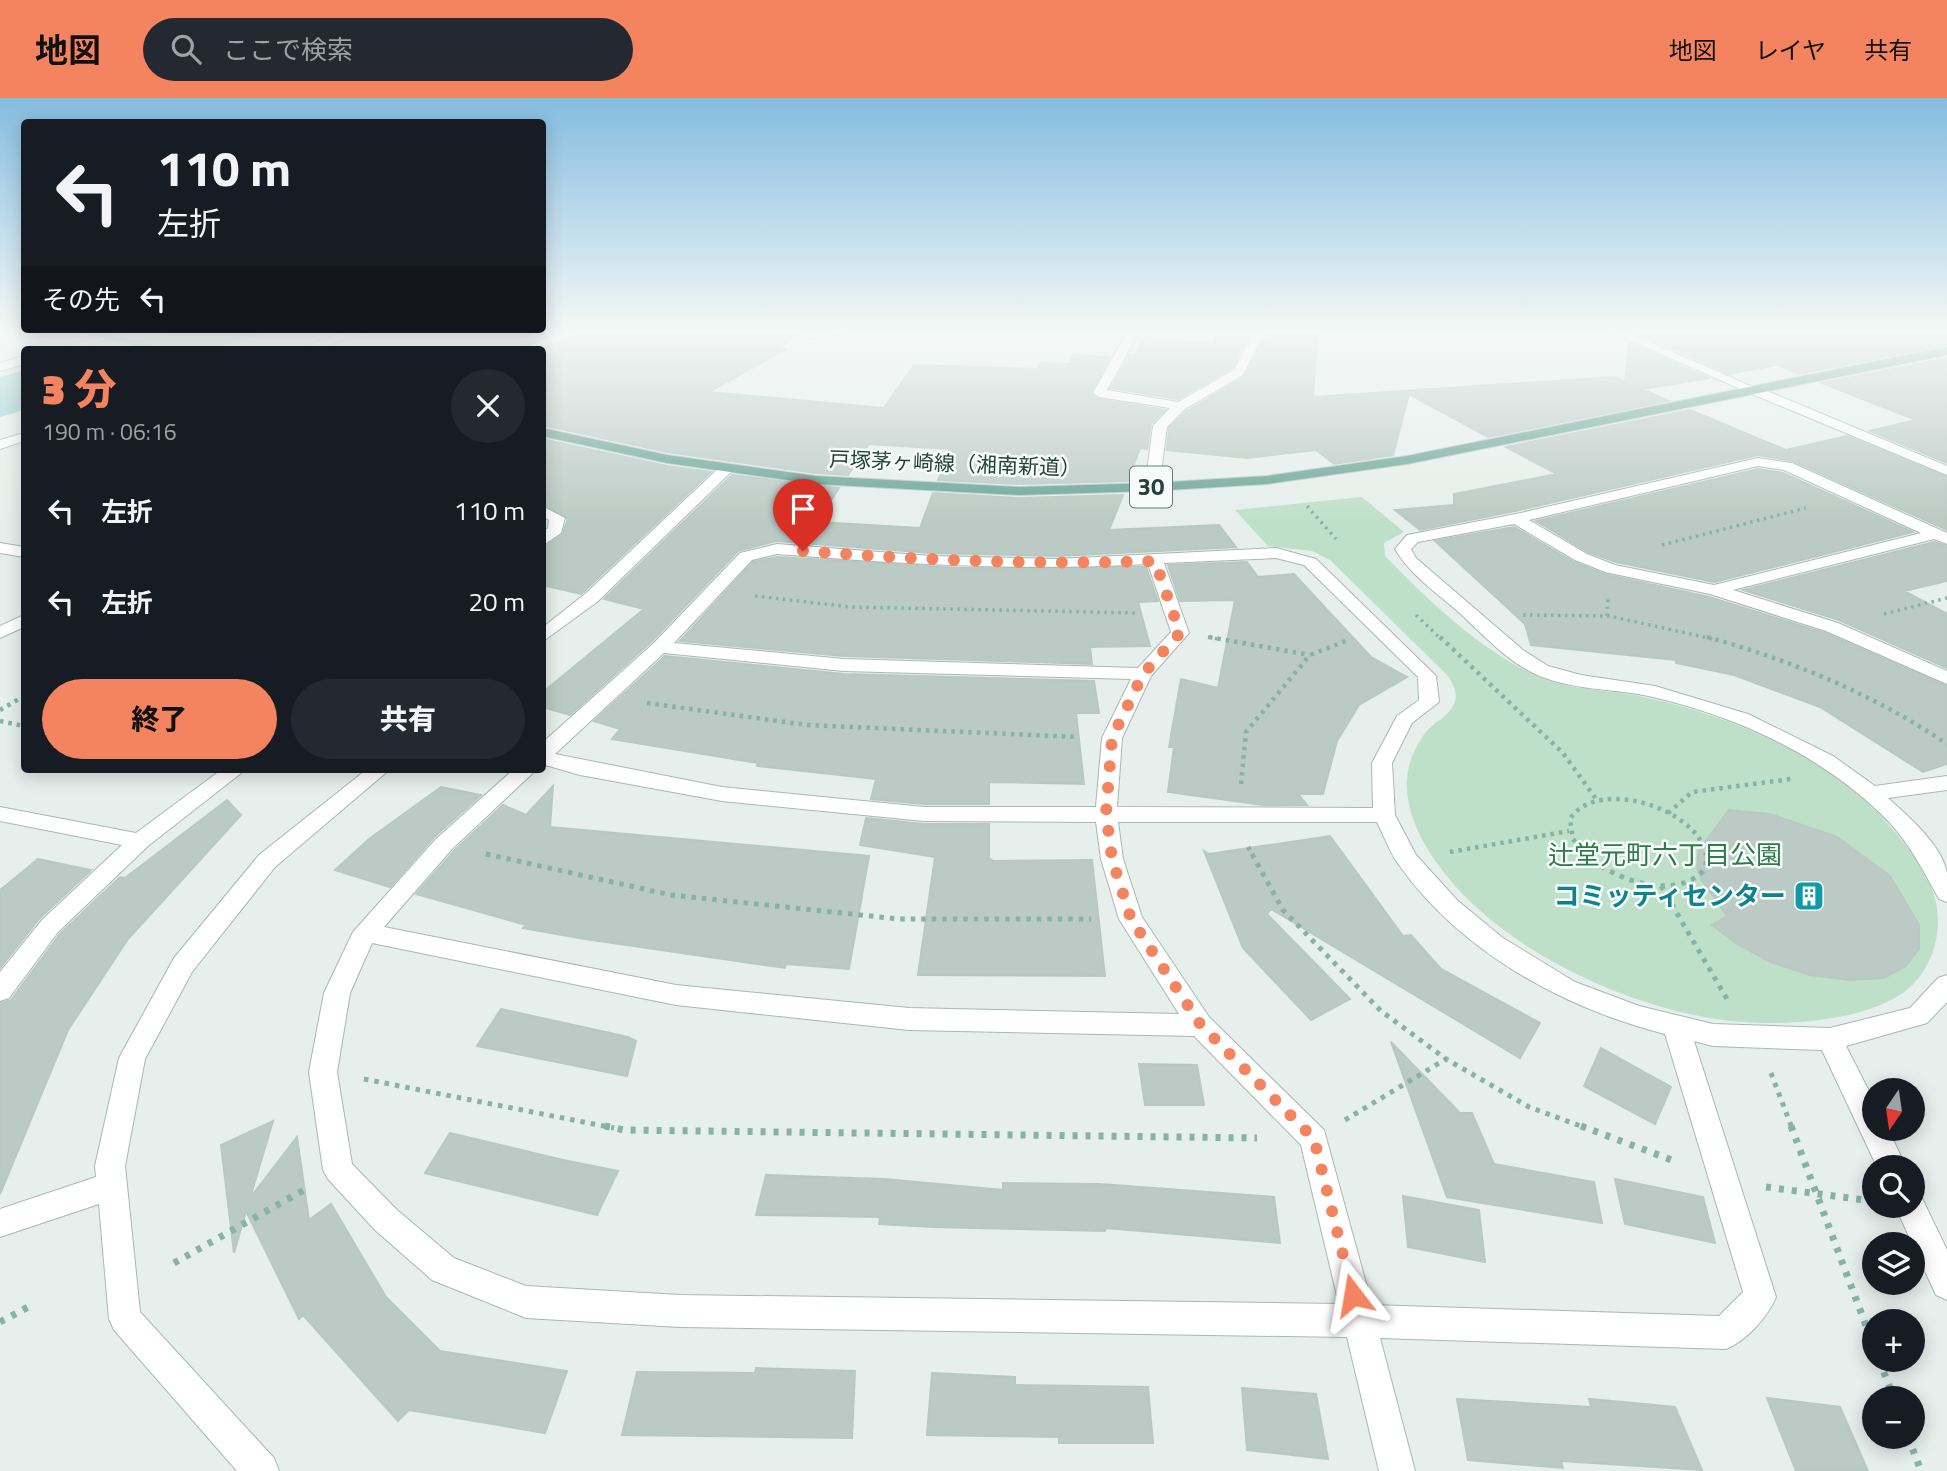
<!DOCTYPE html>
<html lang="ja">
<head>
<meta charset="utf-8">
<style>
	body { margin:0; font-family:"Titillium Web","Noto Sans JP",sans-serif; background:#242831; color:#f1f3f6; height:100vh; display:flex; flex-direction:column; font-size:26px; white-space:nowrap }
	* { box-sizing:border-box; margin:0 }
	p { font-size:23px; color:#9ea1a6 }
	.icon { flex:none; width:38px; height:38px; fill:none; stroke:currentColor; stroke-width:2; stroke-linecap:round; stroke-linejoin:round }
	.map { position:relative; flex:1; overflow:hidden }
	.drawer { position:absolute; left:21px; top:248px; width:525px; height:427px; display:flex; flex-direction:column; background:#171b24; border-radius:7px; box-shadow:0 4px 18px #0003 }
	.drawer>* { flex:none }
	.guide { position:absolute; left:21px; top:21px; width:525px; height:214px; border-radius:7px; box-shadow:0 4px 18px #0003; background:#171b24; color:#f1f3f6; overflow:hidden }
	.needle { width:46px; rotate:193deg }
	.fabs { position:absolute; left:1862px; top:980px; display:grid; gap:14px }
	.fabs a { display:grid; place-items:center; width:63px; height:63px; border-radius:50%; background:#171b24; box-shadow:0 4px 18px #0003; font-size:35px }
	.pin { position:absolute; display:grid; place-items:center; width:60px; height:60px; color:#fff; margin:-72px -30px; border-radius:50% 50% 50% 0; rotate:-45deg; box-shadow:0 0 7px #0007 }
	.pin .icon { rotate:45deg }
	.me { position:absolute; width:77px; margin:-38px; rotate:346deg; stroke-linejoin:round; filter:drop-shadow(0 0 5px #0008) }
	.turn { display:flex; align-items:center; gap:24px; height:147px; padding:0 21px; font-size:32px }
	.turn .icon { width:91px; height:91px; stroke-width:2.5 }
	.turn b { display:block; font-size:49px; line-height:60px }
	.then { display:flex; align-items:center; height:66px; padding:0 21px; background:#0003; gap:14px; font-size:26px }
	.round { display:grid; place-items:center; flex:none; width:74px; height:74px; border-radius:37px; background:#242831 }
	.summary { display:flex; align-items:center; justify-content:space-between; height:119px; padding:0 21px }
	h1 { font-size:42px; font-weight:800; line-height:52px; color:#f4845f }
	.primary-button { display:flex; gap:14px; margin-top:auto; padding:14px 21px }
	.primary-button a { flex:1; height:80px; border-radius:42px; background:#f4845f; color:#111; font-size:28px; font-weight:800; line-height:80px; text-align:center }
	.primary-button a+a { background:#242831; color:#f1f3f6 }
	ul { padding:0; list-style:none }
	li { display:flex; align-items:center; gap:21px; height:91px; padding:0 21px }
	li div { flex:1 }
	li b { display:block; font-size:26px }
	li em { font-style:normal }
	header { display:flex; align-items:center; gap:42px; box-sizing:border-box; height:98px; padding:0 35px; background:#f4845f; color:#111 }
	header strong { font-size:33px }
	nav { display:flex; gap:38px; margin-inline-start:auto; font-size:24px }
	.search { width:490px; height:63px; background:#242831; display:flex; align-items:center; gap:18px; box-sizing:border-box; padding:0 24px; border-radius:38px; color:#9ea1a6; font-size:26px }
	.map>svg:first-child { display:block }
	.green { fill:#bfe0c8 }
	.water { fill:#8ec9d4 }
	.building { fill:#bbcac4; stroke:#b8c9c2; stroke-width:2 }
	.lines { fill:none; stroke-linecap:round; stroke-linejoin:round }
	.street-casing { stroke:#a8b8b2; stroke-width:2 }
	.secondary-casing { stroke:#a4bbb3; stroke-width:2 }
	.primary-casing { stroke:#c2cac8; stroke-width:2 }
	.path-far3 { stroke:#86b3a5; stroke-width:3.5; stroke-dasharray:2.5 4.5; stroke-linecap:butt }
	.path-far2 { stroke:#86b3a5; stroke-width:4.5; stroke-dasharray:3.5 5; stroke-linecap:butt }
	.path-far1 { stroke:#86b3a5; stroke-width:5; stroke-dasharray:4.5 6; stroke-linecap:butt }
	.path { stroke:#86b3a5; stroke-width:7; stroke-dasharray:5 8; stroke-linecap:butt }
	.street { fill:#fff; fill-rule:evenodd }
	.secondary { fill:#fff; fill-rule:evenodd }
	.primary { fill:#6aa596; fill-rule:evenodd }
	.route { stroke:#f4845f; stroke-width:12; stroke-dasharray:0 21.6 }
	.labels { text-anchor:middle; stroke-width:5; stroke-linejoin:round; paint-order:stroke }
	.far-street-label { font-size:21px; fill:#24423a; stroke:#f7fbf9 }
	.shield { fill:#f7fbf9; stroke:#637a73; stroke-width:2 }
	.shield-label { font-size:24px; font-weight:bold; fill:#24423a }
	.park-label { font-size:26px; fill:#2d7a4b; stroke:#f7fbf9 }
	.culture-label { font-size:26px; font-weight:bold; fill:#0d838f; stroke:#f7fbf9; text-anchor:end }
</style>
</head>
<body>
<header>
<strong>地図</strong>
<div class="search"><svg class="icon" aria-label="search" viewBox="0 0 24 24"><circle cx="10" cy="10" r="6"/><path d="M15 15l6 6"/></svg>ここで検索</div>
<nav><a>地図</a><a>レイヤ</a><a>共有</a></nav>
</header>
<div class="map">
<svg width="1947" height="1373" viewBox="0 0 1947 1373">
	<rect width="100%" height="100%" fill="#e6efeb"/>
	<path class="green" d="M1362 399 1404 434 1384 445 1385 458C1429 503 1481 553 1539 579 1572 593 1609 591 1643 599 1725 616 1820 655 1879 716 1899 738 1926 768 1934 797 1946 836 1930 882 1893 901 1842 928 1754 930 1699 918 1605 899 1492 844 1436 764 1409 725 1393 680 1423 638 1431 625 1448 620 1454 606 1459 595 1453 587 1448 578L1330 462 1312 453 1268 448 1235 412Z"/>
	<path class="water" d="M174 232H268L261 237 206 252H111Z
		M24 272V312L0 319V279Z"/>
	<path class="building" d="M591 232H772L794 239 778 249 786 251 709 294 884 310 914 267 1038 271 1041 264 1070 266 1073 257 1110 259 1091 294 1098 301 1165 312 1151 326 1147 351 1140 350 1128 383 1019 386 938 382 950 351 869 346 848 377 816 375 667 354 542 327V251Z
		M1272 232H1318L1313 299 1614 279 1625 284 1629 245 1708 280 1642 291 1669 303 1488 339 1409 296 1393 357 1334 366 1316 352 1247 360 1167 352 1169 330 1187 313 1244 279 1263 243 1270 244Z
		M1632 232H1947V247L1799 276 1777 267 1729 276Z
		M1215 239 1246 241 1232 270 1178 301 1111 290 1129 257H1136L1143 240 1213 246Z
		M1947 260V365L1870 333 1916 322 1822 285Z
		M1690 312 1786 352 1847 338 1947 379V432L1793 363 1758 357 1515 413 1420 432 1395 412 1454 407V396L1557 376 1506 349Z
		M542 341 667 368 711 374 581 496 542 487V450L562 437 568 421 542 406Z
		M1758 371 1783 375 1913 434 1714 484 1616 464 1588 454 1536 423Z
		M732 377 839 390 817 424 920 430 933 395 1019 400 1123 397 1109 432 1219 427 1236 449 1057 458 931 455 776 443 738 453 652 543 570 617 542 609V595L644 511 604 501Z
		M1514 429 1574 464 1604 476 1709 499 1825 535 1947 588V666L1923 674 1820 609 1734 577 1676 565V562L1531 547 1525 526 1435 443Z
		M1934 444 1947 448V483L1904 493 1947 516V570L1839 522 1743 492Z
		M777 459 962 470 1146 469 1158 503 1138 504 1150 548 1090 549 1092 566 844 558 680 543 753 464Z
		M1247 464 1258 479 1294 476 1371 559 1407 579 1359 607 1337 643 1323 696H1298L1307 707H1263L1168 694 1174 649H1169L1181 581 1218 590 1235 502 1180 503 1168 467Z
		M665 558 844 576 1094 583 1099 615H1076L1084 686 989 684V706H924L871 701 876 681 757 668 758 665 612 641 620 631 594 623Z
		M553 688 550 729 869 758 849 871 786 866 785 870 585 841 523 830 526 827 416 796 454 753 503 707 526 717Z
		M441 689 481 697 434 739 390 789 335 772 369 741Z
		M227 702 241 717 128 841 68 932 0 1096V905L11 902 60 836 120 779 125 780Z
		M1729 712 1770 716 1837 739 1890 778 1919 827V851L1906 868 1884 880 1849 882 1810 877 1771 864 1737 846 1712 827 1727 818 1701 781 1697 769 1699 752Z
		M866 720 924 726H989V760L993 763 1092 762 1105 878 918 877 935 759 860 747Z
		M1330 738 1403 838 1411 837 1441 871 1540 925 1520 960 1271 811 1267 816 1350 901 1311 922 1243 850 1204 753 1209 756Z
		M38 761 91 772 40 820 0 870V792Z
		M501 911 628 939 636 943 627 978 477 948Z
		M1391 944 1460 1015H1472L1494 1066 1594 1084 1602 1125 1447 1099Z
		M1601 950 1671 989 1655 1026 1584 988Z
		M1139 966 1197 967 1204 1007H1145Z
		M273 1023 250 1100 297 1039 309 1122 331 1106 386 1199 440 1253 567 1273 545 1335 409 1312 398 1323 303 1217 299 1221 246 1113 234 1155 221 1047Z
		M450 1035 563 1062 618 1073 597 1117 425 1075Z
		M766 1077 885 1081 1003 1092V1085L1100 1086 1274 1099 1280 1145 1106 1130 1105 1133 934 1129 879 1126 880 1119 756 1117Z
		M1615 1081 1703 1099 1715 1145 1625 1126Z
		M1403 1098 1479 1112 1485 1164 1408 1149Z
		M756 1270 855 1273 852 1340 622 1337 637 1274 755 1275Z
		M932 1275 1015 1279V1287L1148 1289 1153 1345H1059V1339L927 1337Z
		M1242 1290 1316 1296 1328 1361 1247 1352Z
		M1767 1300 1840 1309 1868 1373H1796Z
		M1457 1301 1591 1309 1589 1301 1675 1309 1702 1372 1561 1363 1563 1370 1468 1362Z"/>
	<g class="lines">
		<g class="street-casing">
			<path id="street" d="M118 232H137L74 252H55Z
				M571 232H588L533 252H515Z
				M774 232 813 235 857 232 813 241Z
				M1128 232H1140L1107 292 1178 304 1234 272 1254 232H1266L1243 277 1185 311 1167 329 1159 389 1152 393 1145 389 1153 328 1170 310 1099 299 1093 295Z
				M1606 232H1622L1762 293 1752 296Z
				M24 258V266L0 273V265Z
				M1758 360 1792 365 1947 435V446L1934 441 1733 492 1838 525 1947 573V586L1826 533 1710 496 1605 474 1575 462 1514 426 1418 444 1411 451 1416 460 1523 552 1548 568 1581 577 1655 588 1748 616 1833 658 1875 688 1947 678V692L1888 700C1908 718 1942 747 1947 775 1947 784 1947 795 1947 804L1939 801C1924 774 1911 748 1890 725 1828 660 1739 619 1653 599 1614 590 1570 593 1533 575 1504 561 1479 532 1455 511 1434 493 1409 475 1395 451L1407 437 1516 416ZM1758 368 1784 372 1921 435 1714 487 1615 467 1587 456 1529 422Z
				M726 367 731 368V374L597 504 542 544V530L585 496 721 368Z
				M542 408 565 420 561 435 542 448V435L548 430 549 422 542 418Z
				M0 445 24 449V459L0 455Z
				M777 446 931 458 1057 461 1276 450 1316 461 1436 578 1439 604 1412 625 1392 665 1395 717 1416 757 1458 803 1503 840 1575 884 1639 908 1713 926 1830 930 1910 910 1938 880 1947 877V904L1927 925 1846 948 1874 1003V1031H1888L1906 1069H1877L1822 952 1713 948 1694 943 1776 1199C1768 1219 1746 1243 1726 1251L1380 1240 1415 1373H1379L1347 1239 680 1229 526 1220 432 1182 375 1132 328 1081 323 1072 309 974 324 895 353 834 436 741 513 672H536L452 751 384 829 676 887 909 910 1179 916 1119 821 1101 761 1096 724 924 723 722 703 580 677 542 666V645L654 545 740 455ZM777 456C901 466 1023 473 1148 466L1171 534 1138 570 844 561 674 545 752 462ZM1276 460 1304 467 1418 579 1419 602 1397 618 1372 665 1373 710 1117 709 1122 640 1151 578 1189 535 1164 465ZM664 555 844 573 1131 581 1102 640 1096 709H924L722 689 555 656ZM1118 724H1377C1384 738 1390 755 1399 767 1461 854 1563 910 1665 936L1743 1194 1719 1218 1372 1207 1324 1032 1209 919 1142 819 1123 761ZM372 845 676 907 909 932 1194 938 1301 1047 1339 1206 680 1197 526 1188 454 1160 397 1112 352 1066 337 974 350 895Z
				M24 517V529L0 540V528Z
				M221 672H245L148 748 58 834 9 900 0 903V874L42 822 122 747 0 723V709L136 735Z
				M366 672H389L275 769 192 874 145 961 125 1068 140 1214 274 1360 279 1373H237L114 1232 109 1221 99 1106 0 1139V1111L96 1079 95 1068 119 960 174 860 259 757Z
				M1913 1095 1921 1098 1947 1152V1202L1936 1197 1895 1108H1913Z"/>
		</g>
		<g class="secondary-casing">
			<path id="secondary" d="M352 232H370L313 252H295Z
				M1752 290H1760L1947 368V377L1752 296Z
				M24 335V343L0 351V342Z"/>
		</g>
		<g class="primary-casing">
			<path id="primary" d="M72 232H93L172 252H151Z
				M1947 249V257L1407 366 1267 386 1152 393 1019 397 816 386 667 365 542 338V330L667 357 816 378 1019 389 1152 385 1267 378 1407 358Z"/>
		</g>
		<path class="path-far3" d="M1307 408 1336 441
			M1662 447 1806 410
			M755 498 851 509 1137 515
			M1884 516 1947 500
			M1416 517 1441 541
			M1523 517 1609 518 1713 541
			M1607 518 1608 501
			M1208 539 1218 541"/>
		<path class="path-far2" d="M1209 539 1310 557
			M1440 539 1563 655 1596 701
			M1707 539C1793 563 1873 596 1947 646
			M647 605 807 627 1077 639
			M0 612 24 598
			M0 623 24 628
			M1241 686 1246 634 1310 557 1346 543
			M1668 715 1692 694 1791 681
			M1248 749 1253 757
			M1450 754 1569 733
			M486 756 492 757
			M1586 757 1573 741 1570 721C1597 678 1699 711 1706 757"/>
		<path class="path-far1" d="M486 756 671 797 899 821H1091
			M1252 756 1283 812 1381 913 1446 961 1529 1009 1586 1030
			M1584 756C1610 778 1658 798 1691 782 1703 776 1708 768 1706 756
			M1661 788 1727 901
			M1771 975 1792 1030
			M364 981 614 1030
			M1345 1022 1446 961"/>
		<path class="path" d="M605 1028 624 1032 1257 1040
			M1581 1028 1677 1064
			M1791 1028 1874 1249
			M1766 1089 1872 1103
			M174 1165 304 1092
			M0 1224 32 1207
			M1879 1262 1894 1300
			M1908 1339 1921 1373"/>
		<use href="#street" class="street"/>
		<use href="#secondary" class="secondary"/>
		<use href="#primary" class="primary"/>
	</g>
	<linearGradient id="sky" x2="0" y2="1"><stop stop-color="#84bce0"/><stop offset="0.55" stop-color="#f4f8f6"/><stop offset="1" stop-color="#f4f8f6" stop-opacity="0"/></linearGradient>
	<rect width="1947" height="424" fill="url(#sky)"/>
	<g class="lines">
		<path class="route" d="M803 453C921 462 1037 467 1155 463L1180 535 1143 576 1112 640 1106 715 1112 761 1131 821 1200 926 1314 1041 1353 1197"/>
	</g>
	<defs>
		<g id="building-square" transform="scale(1.575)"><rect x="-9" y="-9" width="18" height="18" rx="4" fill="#0f9aa8" stroke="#f7fbf9"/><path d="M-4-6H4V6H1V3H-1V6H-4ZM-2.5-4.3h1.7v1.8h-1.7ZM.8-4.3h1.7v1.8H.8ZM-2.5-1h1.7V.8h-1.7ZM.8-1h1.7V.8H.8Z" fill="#fff"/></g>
	</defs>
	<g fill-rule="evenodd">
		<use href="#building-square" x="1809" y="798"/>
	</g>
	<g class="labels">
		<g class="far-street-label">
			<text transform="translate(955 366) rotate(2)" y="7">戸塚茅ヶ崎線（湘南新道）</text>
		</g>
		<rect class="shield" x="1130" y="368.5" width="42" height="41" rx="5"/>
		<g class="shield-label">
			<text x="1151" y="397">30</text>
		</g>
		<g class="park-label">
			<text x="1665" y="766">辻堂元町六丁目公園</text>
		</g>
		<g class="culture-label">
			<text x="1786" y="807">コミッティセンター</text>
		</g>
	</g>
</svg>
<div class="fabs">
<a><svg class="needle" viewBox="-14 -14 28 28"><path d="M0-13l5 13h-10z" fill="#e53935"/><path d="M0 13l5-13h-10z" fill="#9ea1a6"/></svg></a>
<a><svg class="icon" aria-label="search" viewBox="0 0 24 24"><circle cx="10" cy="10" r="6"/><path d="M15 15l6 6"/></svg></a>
<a><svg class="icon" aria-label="layers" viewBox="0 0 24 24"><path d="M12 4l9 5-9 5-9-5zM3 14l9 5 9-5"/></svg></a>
<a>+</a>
<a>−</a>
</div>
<div class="pin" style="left:803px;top:453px;background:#d93025"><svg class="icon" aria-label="arrive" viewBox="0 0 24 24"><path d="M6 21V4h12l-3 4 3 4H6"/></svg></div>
<svg class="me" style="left:1353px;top:1197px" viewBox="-20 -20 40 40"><path d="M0-17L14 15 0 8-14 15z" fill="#f4845f" stroke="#fff" stroke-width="4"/></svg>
<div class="guide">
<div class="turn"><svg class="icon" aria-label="left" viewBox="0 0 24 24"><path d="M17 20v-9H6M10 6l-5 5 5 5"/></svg><div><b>110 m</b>左折</div></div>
<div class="then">その先<svg class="icon" aria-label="left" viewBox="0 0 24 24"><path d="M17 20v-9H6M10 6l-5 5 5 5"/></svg></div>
</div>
<section class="drawer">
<div class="summary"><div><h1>3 分</h1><p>190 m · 06:16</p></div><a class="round"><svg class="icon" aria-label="close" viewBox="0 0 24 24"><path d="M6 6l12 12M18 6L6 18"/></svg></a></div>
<ul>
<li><svg class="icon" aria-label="left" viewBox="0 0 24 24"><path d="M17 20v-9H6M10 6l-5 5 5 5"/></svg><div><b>左折</b></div><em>110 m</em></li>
<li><svg class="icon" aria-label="left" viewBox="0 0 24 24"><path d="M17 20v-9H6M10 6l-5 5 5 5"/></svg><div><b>左折</b></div><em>20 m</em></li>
</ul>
<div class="primary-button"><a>終了</a><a>共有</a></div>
</section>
</div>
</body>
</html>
